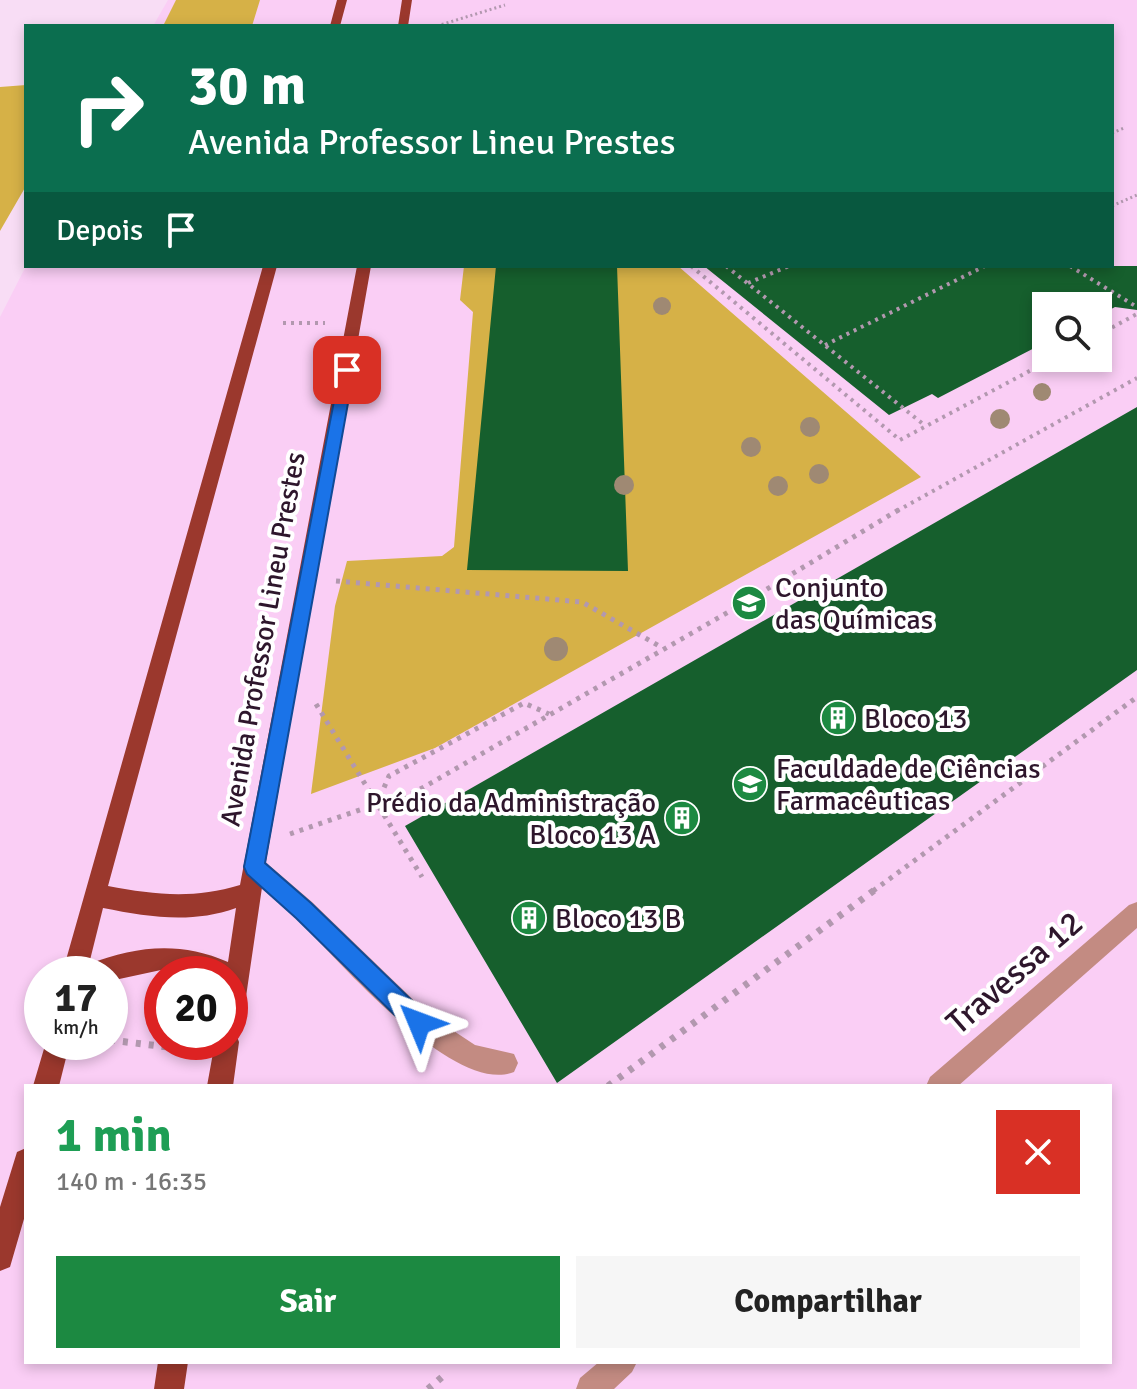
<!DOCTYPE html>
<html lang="pt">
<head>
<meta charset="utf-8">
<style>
	body { margin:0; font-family:Signika,sans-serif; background:#f6f6f6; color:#222; height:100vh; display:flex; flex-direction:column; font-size:30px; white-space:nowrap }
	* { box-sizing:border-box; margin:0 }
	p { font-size:26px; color:#767676 }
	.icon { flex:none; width:44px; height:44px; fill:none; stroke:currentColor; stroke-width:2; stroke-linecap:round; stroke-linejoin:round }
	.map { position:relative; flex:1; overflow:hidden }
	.drawer { position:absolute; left:24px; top:1084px; width:1088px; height:280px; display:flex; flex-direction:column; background:#fff; border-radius:0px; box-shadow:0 4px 12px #0003 }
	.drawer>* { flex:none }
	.hud { position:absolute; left:24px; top:24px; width:1090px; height:244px; border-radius:0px; box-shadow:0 4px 12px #0003; background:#0b6e4f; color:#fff; overflow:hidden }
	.tools { position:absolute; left:1032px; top:292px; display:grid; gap:16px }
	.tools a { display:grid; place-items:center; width:80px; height:80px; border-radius:0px; background:#fff; box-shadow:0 4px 12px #0003; font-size:40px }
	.speed { position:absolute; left:24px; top:956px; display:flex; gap:16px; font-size:40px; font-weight:700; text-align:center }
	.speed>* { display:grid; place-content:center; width:104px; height:104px; border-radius:50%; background:#fff; box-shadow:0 4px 12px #0003; line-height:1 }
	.speed small { font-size:20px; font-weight:400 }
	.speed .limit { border:12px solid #d22; background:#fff; color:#111 }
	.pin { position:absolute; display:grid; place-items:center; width:68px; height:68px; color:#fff; margin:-34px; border-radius:16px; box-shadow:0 4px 12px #0006 }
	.me { position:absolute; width:88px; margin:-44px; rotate:314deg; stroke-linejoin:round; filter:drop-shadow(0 0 6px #0008) }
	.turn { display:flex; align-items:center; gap:28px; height:168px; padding:0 32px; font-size:36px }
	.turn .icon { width:104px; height:104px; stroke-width:2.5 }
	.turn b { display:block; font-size:56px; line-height:68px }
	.then { display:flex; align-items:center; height:76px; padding:0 32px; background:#0003; gap:16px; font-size:30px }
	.round { display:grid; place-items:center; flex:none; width:84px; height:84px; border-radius:0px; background:#f6f6f6 }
	.summary { display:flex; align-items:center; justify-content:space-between; height:136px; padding:0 32px }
	h1 { font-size:48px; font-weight:700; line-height:60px; color:#1e9e55 }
	.cta { display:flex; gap:16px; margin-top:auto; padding:16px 32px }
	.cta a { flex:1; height:92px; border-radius:0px; background:#1c8941; color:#fff; font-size:32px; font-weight:700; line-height:92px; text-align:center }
	.cta a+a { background:#f6f6f6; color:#222 }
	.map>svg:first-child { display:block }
	.built { fill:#facef5; fill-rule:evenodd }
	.green { fill:#d6b147 }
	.building { fill:#165f2d }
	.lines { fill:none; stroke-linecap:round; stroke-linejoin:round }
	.path-far3 { stroke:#b298af; stroke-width:3; stroke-dasharray:2 3; stroke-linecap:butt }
	.path-far2 { stroke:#b298af; stroke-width:4; stroke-dasharray:3 5; stroke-linecap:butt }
	.path-far1 { stroke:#b298af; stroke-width:5; stroke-dasharray:4 6; stroke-linecap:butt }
	.path { stroke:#b298af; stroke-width:7; stroke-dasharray:5 8; stroke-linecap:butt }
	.minor { fill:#c38b82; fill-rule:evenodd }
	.major { fill:#9b382d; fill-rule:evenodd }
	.tree { fill:#9f8973 }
	.route { fill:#1a73e8; stroke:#114b97; stroke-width:2 }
	.labels { text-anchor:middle; stroke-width:8; stroke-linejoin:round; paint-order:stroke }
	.poi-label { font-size:28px; fill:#2e162c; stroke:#fff; text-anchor:start }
	.street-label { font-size:28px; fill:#2e162c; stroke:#fff }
	.near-street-label { font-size:34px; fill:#2e162c; stroke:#fff }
</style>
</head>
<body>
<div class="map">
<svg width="1137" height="1389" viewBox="0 0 1137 1389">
	<rect width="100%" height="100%" fill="#f8ddf5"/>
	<path class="built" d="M168 0H1137V1389H0V317L26 266H1112V26H153ZM1046 306H1098V358H1046ZM42 974H110V1042H42ZM162 974H230V1042H162ZM26 1086H1110V1362H26Z"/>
	<path class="green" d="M176 0H260L252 26H163Z
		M26 85V186L0 231V87Z
		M464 266H678L921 477 435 748 311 794 335 606 347 561 442 556 454 547 473 312 460 300Z"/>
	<path class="building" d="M496 266H617L628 571 467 570Z
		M704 266H1137V310L1115 307 1098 316V306H1046V342L938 398 932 394 889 415Z
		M1137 407V670L557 1083 405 826Z"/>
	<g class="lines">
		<path class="path-far3" d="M437 26 505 5
			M1112 133 1124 128
			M1112 206 1137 195"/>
		<path class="path-far2" d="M691 266 900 440 1054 358
			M726 266 923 424
			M1070 266 1137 307
			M748 283 789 266
			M283 323H325
			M1098 335 1137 314
			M825 345 985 266
			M897 511 1137 378"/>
		<path class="path-far1" d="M336 581 582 602 661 647
			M316 704 422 877
			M403 799 732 610 900 509
			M290 834 377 804 389 776 524 703 549 714
			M873 891 1137 697"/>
		<path class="path" d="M110 1040 193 1050
			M608 1086 876 889
			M428 1389 442 1377"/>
		<path class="minor" d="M254 856 262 859 312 902 428 1014 475 1045 514 1054 518 1063 514 1072C455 1096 340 962 301 923 284 906 264 891 246 875L243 867 246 859Z
			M1137 902V928L958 1086H926L930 1077 1129 905Z
			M599 1362H637L632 1372 614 1389H576L580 1378Z"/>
		<path class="major" d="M337 0H347L340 26H330Z
			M402 0H412L408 26H398Z
			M263 266H277L108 886C155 895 194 899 240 885L357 266H371L265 867 242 1024 236 1034 239 1042 233 1086H207L215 1042H230V974L161 970 110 981V974H62ZM103 908C149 917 191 924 236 908L228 962C180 941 136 946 89 964Z
			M46 1042H70L59 1086H33Z
			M26 1148V1212L10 1267 0 1271V1207L17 1152Z
			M158 1362H188L184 1389H154Z"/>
	</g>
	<g class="tree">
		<circle cx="662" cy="306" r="9"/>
		<circle cx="1042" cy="392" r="9"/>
		<circle cx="1000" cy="419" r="10"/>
		<circle cx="810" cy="427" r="10"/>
		<circle cx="751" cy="447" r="10"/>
		<circle cx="819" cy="474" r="10"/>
		<circle cx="624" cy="485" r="10"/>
		<circle cx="778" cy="486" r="10"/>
		<circle cx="556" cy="649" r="12"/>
	</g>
	<path class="route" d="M347 365 354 370 265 863 311 903 427 1015 430 1023 427 1031 419 1034 411 1031 296 918 247 874 244 867 340 370Z"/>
	<defs>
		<g id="university-disc" transform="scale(1.8)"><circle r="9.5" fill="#1c8941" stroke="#fff"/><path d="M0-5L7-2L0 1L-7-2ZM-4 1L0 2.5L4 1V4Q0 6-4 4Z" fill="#fff"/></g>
		<g id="building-disc" transform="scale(1.8)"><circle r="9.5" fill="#1c8941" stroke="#fff"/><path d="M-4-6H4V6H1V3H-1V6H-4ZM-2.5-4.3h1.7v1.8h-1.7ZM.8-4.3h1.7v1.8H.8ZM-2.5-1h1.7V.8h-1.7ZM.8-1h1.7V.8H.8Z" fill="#fff"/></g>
	</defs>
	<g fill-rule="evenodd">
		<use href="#university-disc" x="749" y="603"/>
		<use href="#building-disc" x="838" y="718"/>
		<use href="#university-disc" x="750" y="784"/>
		<use href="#building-disc" x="682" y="818"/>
		<use href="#building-disc" x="529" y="918"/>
	</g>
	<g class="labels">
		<g class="poi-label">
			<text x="775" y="597">Conjunto<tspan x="775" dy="32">das Químicas</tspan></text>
			<text x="864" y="728">Bloco 13</text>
			<text x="776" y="778">Faculdade de Ciências<tspan x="776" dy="32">Farmacêuticas</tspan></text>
			<text x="656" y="812" text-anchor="end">Prédio da Administração<tspan x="656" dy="32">Bloco 13 A</tspan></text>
			<text x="555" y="928">Bloco 13 B</text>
		</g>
		<g class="street-label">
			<text transform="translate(262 639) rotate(-80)" y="10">Avenida Professor Lineu Prestes</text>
		</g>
		<g class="near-street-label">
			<text transform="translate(1014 972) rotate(-41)" y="12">Travessa 12</text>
		</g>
	</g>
</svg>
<div class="tools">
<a><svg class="icon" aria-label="search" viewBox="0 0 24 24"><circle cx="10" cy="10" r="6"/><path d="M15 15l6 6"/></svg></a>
</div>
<div class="speed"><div>17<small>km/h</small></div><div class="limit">20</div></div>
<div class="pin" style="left:347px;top:370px;background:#d93025"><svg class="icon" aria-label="arrive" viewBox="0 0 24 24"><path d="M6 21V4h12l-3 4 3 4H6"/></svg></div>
<svg class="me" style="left:419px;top:1023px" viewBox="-20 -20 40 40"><path d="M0-17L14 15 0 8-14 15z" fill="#1a73e8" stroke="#fff" stroke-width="4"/></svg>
<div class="hud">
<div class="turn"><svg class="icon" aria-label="right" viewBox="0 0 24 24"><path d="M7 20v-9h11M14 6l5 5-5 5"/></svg><div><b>30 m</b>Avenida Professor Lineu Prestes</div></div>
<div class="then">Depois<svg class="icon" aria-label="arrive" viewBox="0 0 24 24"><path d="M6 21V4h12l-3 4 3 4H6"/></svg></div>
</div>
<section class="drawer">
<div class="summary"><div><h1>1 min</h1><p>140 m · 16:35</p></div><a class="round" style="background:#d93025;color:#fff"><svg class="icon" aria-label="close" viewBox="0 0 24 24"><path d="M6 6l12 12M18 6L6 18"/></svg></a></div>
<div class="cta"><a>Sair</a><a>Compartilhar</a></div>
</section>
</div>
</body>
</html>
